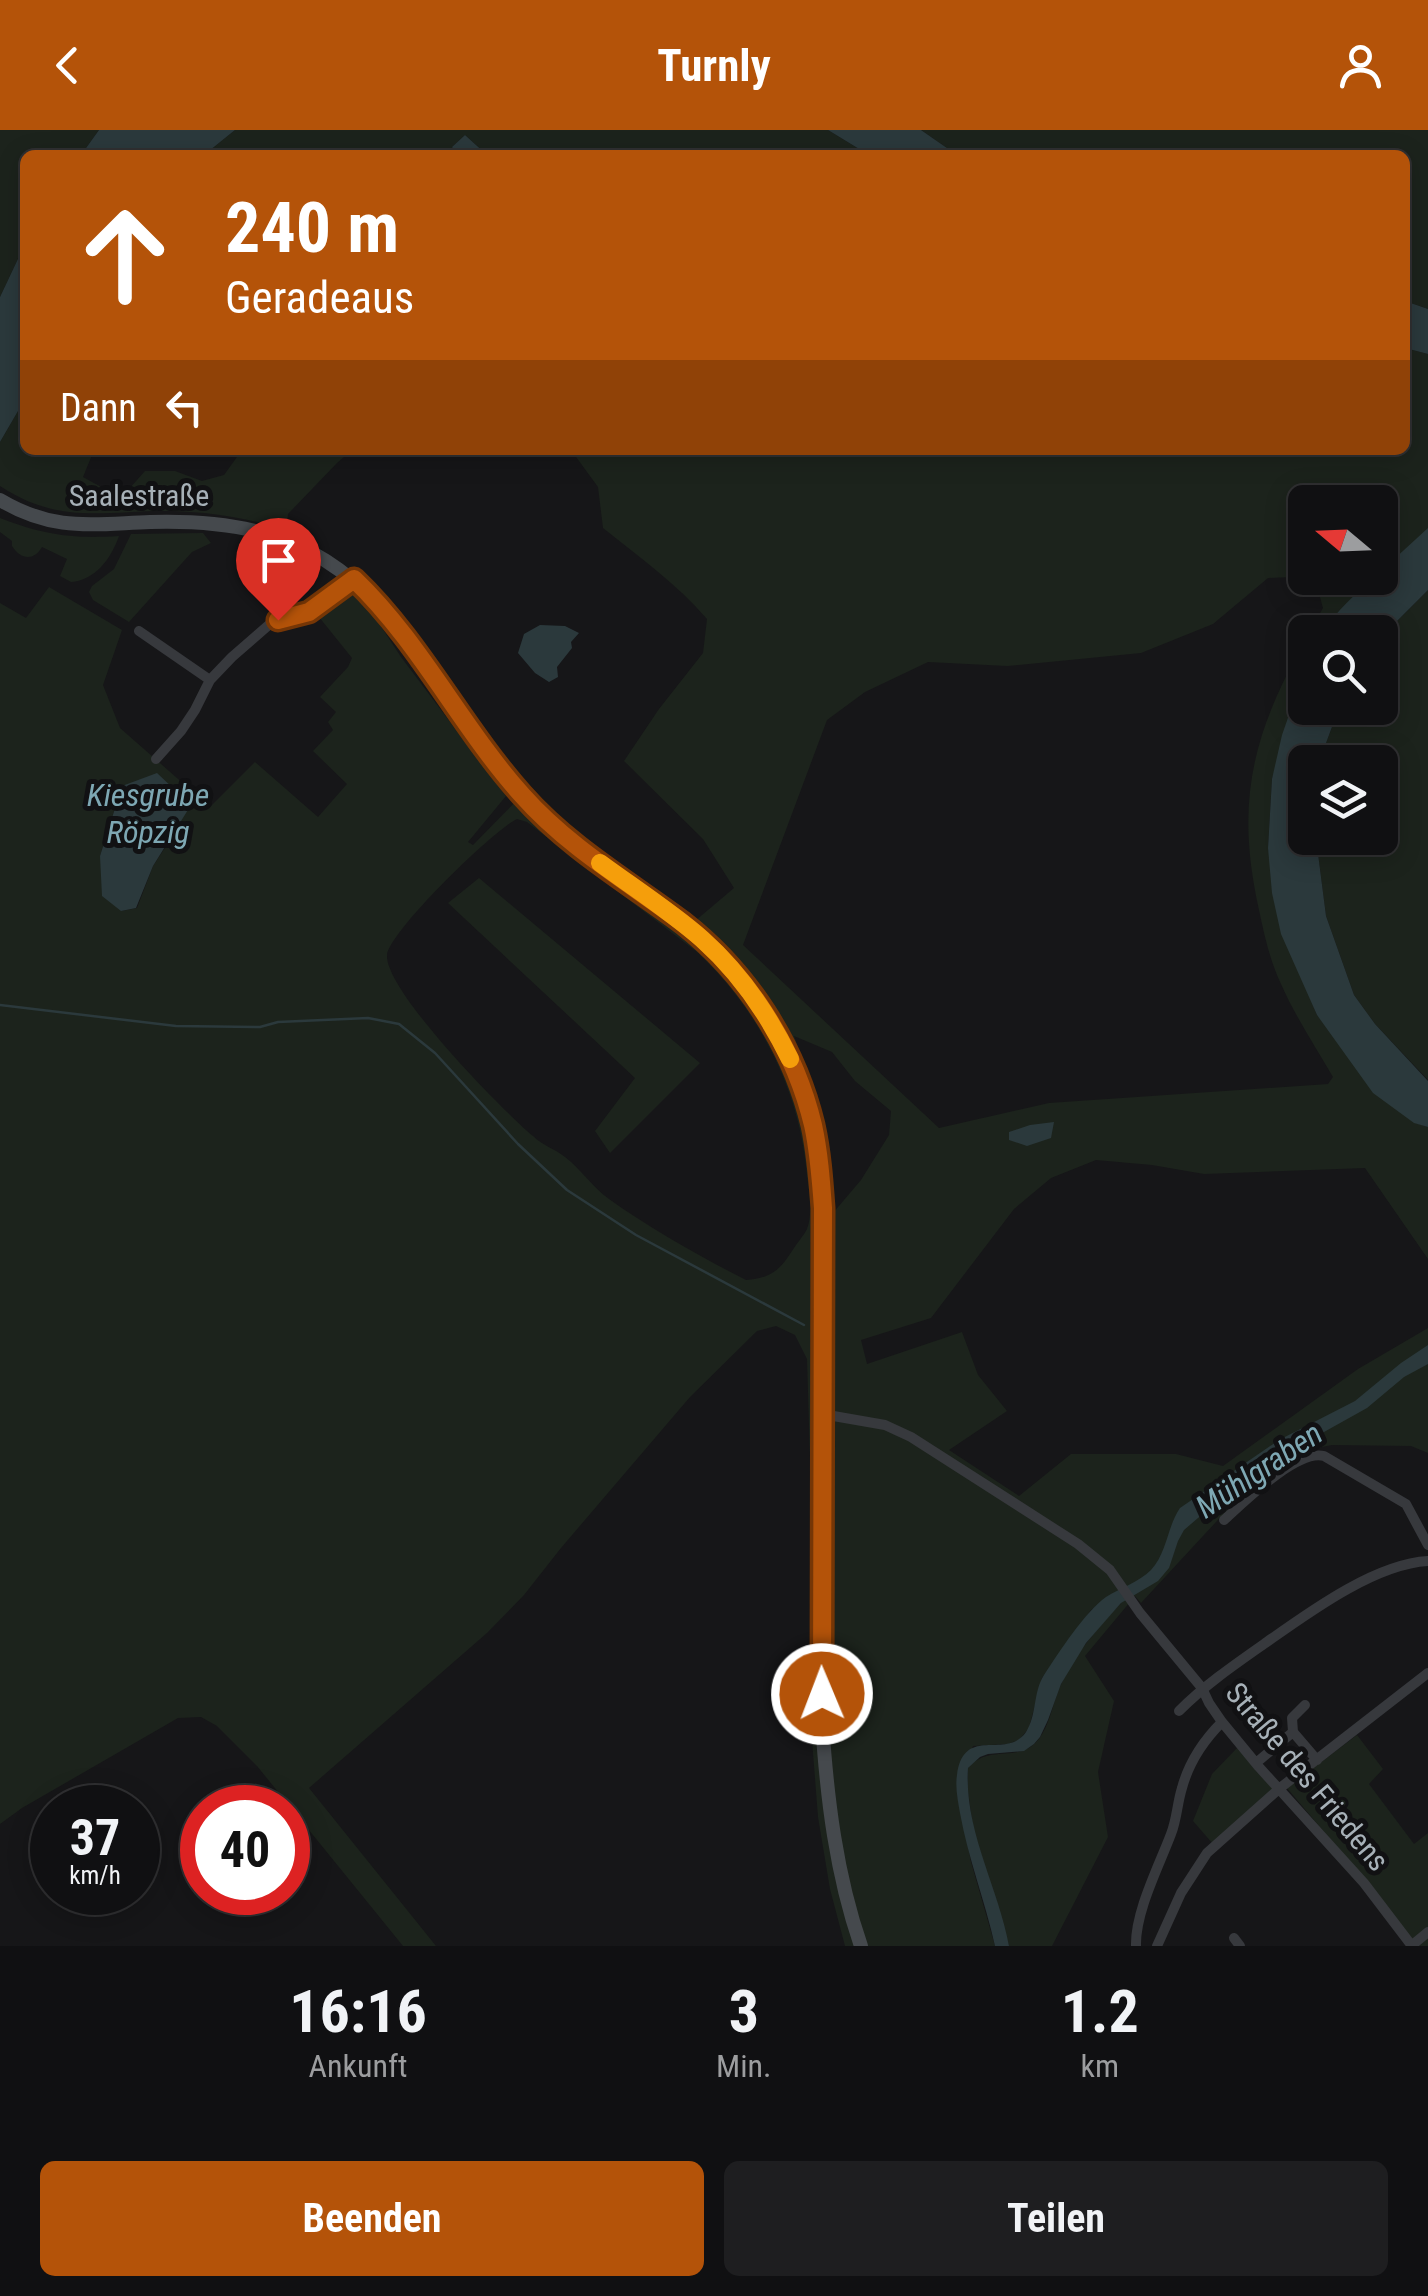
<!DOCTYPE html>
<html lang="de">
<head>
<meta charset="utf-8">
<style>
	body { margin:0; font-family:"Roboto Condensed",sans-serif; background:#1e1e20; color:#f1f3f6; height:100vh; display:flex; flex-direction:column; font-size:38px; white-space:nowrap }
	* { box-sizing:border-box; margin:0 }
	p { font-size:32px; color:#9c9d9f }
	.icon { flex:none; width:55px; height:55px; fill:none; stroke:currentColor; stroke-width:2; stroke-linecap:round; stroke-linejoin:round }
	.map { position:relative; height:1816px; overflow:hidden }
	.details { display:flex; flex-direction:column; background:#101012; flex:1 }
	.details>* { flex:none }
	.hud { position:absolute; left:20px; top:20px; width:1390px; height:305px; border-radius:15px; box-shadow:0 5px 25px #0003,0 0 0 2px #303032; background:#b45309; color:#fff; overflow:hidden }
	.needle { width:65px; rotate:289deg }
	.controls { position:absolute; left:1288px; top:355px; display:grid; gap:20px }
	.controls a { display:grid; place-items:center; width:110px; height:110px; border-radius:15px; background:#101012; box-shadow:0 5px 25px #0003,0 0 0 2px #303032; font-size:50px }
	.speed { position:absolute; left:30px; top:1655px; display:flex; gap:20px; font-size:50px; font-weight:700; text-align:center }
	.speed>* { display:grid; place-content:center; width:130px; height:130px; border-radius:50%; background:#101012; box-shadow:0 5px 25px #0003,0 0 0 2px #303032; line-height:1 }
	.speed small { font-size:25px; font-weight:400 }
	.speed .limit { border:15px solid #d22; background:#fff; color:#111 }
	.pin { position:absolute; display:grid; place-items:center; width:85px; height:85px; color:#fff; margin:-102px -42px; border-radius:50% 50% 50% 0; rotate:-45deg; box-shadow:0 0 10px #0007 }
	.pin .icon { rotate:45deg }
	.me { position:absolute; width:110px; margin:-55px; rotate:359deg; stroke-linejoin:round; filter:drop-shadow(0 0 8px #0008) }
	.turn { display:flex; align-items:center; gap:35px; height:210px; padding:0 40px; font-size:45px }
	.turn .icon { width:130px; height:130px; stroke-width:2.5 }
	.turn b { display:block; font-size:70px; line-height:85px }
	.then { display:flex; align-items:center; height:95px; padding:0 40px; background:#0003; gap:20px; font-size:38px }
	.eta { display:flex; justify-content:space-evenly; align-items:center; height:170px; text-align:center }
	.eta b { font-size:60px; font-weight:700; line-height:70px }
	.button { display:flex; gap:20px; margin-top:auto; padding:20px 40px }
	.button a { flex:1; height:115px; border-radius:15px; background:#b45309; color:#fff; font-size:40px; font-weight:700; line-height:115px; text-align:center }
	.button a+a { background:#1e1e20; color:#f1f3f6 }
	header { display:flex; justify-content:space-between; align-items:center; height:130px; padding:0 40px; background:#b45309; color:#fff; font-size:45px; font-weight:700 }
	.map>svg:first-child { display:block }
	.green { fill:#1c231c; fill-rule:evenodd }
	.water { fill:#2b393c }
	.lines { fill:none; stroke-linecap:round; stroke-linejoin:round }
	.stream { stroke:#2b393c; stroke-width:2.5 }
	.street { stroke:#37393d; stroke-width:10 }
	.secondary { stroke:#45494d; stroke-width:14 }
	.route-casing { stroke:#753606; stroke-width:25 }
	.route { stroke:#b45309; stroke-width:18 }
	.slow { stroke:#f59e0b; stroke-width:18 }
	.labels { text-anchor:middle; stroke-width:10; stroke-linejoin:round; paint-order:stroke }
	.street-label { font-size:30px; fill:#a7b1b8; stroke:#111113 }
	.water-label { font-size:32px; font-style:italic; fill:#7ea8b4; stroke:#111113 }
</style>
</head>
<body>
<header><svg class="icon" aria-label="back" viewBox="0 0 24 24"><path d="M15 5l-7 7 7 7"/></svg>Turnly<svg class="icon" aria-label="person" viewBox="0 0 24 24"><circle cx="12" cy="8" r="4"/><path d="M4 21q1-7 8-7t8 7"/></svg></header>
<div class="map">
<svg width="1428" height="1816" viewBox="0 0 1428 1816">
	<rect width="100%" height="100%" fill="#161618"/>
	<path class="green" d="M0 0H99L81 25H25V114L0 167Z
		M235 0H828L869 25H487L465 5 452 17 457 25H204Z
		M921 0H1428V179L1405 171V25H957Z
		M1405 218 1428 224V401L1380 444V372H1305V448H1376L1330 491 1324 502H1309L1323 478 1320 467 1310 456 1291 447 1268 448 1213 494 1141 523 1007 536 928 532 865 562 827 590 743 815 939 998 1049 973 1328 954 1333 947C1315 916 1295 886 1281 854 1270 831 1264 804 1259 780 1235 671 1252 606 1305 510V539L1272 649 1268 718 1303 851 1317 885 1414 992 1428 997V1129L1365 1038 1204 1044 1152 1035 1096 1030 1051 1048 1014 1079 931 1188 861 1210 867 1234 962 1202 978 1245 1007 1281 949 1320 1019 1366 1071 1324H1176L1223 1336 1358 1239 1428 1198V1323L1411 1316 1332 1315 1301 1321 1228 1379 1141 1473 1135 1466 1085 1526 1114 1571 1098 1642 1108 1707 1052 1816H1009L973 1698 968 1661V1638C989 1613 1018 1634 1038 1610 1051 1594 1053 1570 1062 1552 1077 1521 1100 1495 1123 1471L1116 1462 1091 1480 1042 1548 1029 1598 1019 1610 1008 1614 973 1616 958 1666 971 1732 995 1816H845L830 1759 818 1687 811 1597V1362L807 1229 795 1205 776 1196 757 1201 690 1267 561 1418 524 1465 487 1503 309 1658 436 1816H403L257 1636 217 1596 201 1587 178 1588 22 1678 0 1694V473L26 488 49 457 122 500 103 555 120 598 210 677 255 632 318 687 347 654 313 621 333 600 328 592 336 582 320 567 348 537 352 528 319 487 351 461 373 484 401 527 506 666 468 712 473 715 528 659C579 709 637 749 695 791L734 758 703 709 624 631 659 579 703 523 707 489C677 454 639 427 603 398L598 357 571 320H1405ZM122 656 178 698 153 736 137 778 121 781 100 726ZM517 689 527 692 697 822C759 880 800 960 807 1045 809 1062 813 1083 807 1099 804 1105 798 1112 794 1118 780 1140 772 1148 746 1150 699 1126 651 1099 609 1069 592 1057 581 1039 565 1027 555 1019 542 1015 533 1006 503 981 385 861 387 825 389 802 493 700 517 689ZM794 906 832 922 855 951 891 981 889 1005 861 1050 833 1083C832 1072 833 1057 832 1044 826 996 811 951 794 906Z
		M25 269V320H94L83 347 121 368 145 341H175L202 351 224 345 242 320H352L337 333 288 384 287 399C248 389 212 382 172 381 105 380 61 396 0 356V312Z
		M0 388C44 405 72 409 119 406 111 429 95 450 71 452L60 446 67 429 42 417C34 431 21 430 12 416V411L0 402Z
		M203 403 211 413 192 422 129 492 93 470 89 462 92 456 114 439 131 404Z
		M1428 460V950L1375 894 1354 865 1326 786 1316 708H1380V632H1319L1339 578H1380V508Z
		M479 748 700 933 610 1023 595 1001 635 948 448 773Z
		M1357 1605 1383 1639 1369 1654 1414 1714 1428 1703V1816H1415L1368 1754 1287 1658Z
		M1237 1618 1274 1660 1213 1714 1193 1691 1212 1644Z"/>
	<path class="water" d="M99 0H235L204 25H81Z
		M828 0H921L957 25H869Z
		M465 5 487 25H457L452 17Z
		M25 114V269L0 312V167Z
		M1405 171 1428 179V224L1405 218Z
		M1428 398V460L1380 508V502H1324C1335 481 1356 464 1374 448H1380V442Z
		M540 495 565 496 579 503 571 512 572 518 557 537 558 547 549 552 535 543 518 523 524 504Z
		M1305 539V578H1339L1319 632H1305V708H1316L1326 786 1354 865 1375 894 1428 951V997L1414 993 1373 963 1317 885 1281 804 1272 763 1268 718 1272 649 1282 605Z
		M157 643 191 675 153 736 136 778 121 781 102 766 100 726 122 656Z
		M1054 992 1051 1008 1027 1016 1009 1010V1002L1030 995Z
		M1428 1215V1234L1404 1247 1367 1278 1281 1326 1198 1388 1184 1400 1178 1411 1169 1438 1158 1451 1121 1473 1086 1513 1061 1554 1048 1590 1040 1607 1034 1614 1024 1621 988 1624 980 1627 968 1638C964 1701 998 1756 1009 1816H995C985 1771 968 1728 960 1683 958 1671 955 1657 957 1645 964 1594 1006 1631 1026 1602 1037 1585 1033 1562 1044 1545 1059 1522 1085 1482 1106 1467 1120 1458 1139 1452 1151 1440 1167 1423 1167 1397 1180 1378L1279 1310 1355 1271 1401 1233Z"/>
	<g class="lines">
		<path class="stream" d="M0 875 176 896 260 897 278 892 368 888 399 894 435 923 518 1014 567 1060 636 1105 804 1195"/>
		<path class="street" d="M139 501 210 550
			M156 629 181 601 195 580 210 550 232 527 271 493 309 481 353 449
			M822 1284 885 1295 911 1307 1078 1414 1110 1440 1140 1483 1202 1558 1209 1573 1222 1592 1259 1637 1364 1753 1412 1816
			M1224 1390C1244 1372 1297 1319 1324 1326L1406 1374 1428 1415
			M1305 1575 1292 1588 1293 1602 1317 1630
			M1179 1581C1205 1555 1234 1535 1264 1514 1308 1483 1374 1434 1428 1431
			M1256 1633 1293 1602
			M1234 1808 1240 1816
			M1136 1816C1135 1782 1159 1736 1171 1704 1177 1689 1177 1674 1182 1658 1189 1632 1203 1611 1222 1592
			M1157 1816 1181 1763 1207 1723 1280 1658 1428 1543
			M1411 1816 1428 1802"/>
		<path class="secondary" d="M0 370C54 402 91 394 150 392 252 389 322 409 391 488 437 551 483 627 538 682 581 725 635 757 683 794 746 843 795 916 813 995 819 1022 821 1050 823 1078L822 1592C827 1668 836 1744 861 1816"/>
	</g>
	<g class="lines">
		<g class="route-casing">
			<path id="route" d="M278 490 309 482 354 449C420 512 461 597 522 665 568 717 628 752 683 793 747 843 794 916 813 995 819 1022 821 1050 823 1078L822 1564"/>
		</g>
		<use href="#route" class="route"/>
		<path class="slow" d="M600 733C634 758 670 781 702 809 739 842 768 884 790 929"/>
	</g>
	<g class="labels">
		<g class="street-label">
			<text x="139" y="376">Saalestraße</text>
			<text transform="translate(1307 1647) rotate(50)" y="10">Straße des Friedens</text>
		</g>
		<g class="water-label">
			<text x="148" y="676">Kiesgrube<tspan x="148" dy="37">Röpzig</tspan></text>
			<text transform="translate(1259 1340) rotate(-34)" y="11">Mühlgraben</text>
		</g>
	</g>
</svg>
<div class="controls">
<a><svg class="needle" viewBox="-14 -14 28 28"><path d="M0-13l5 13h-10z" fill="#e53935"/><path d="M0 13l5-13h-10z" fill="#9c9d9f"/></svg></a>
<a><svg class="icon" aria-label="search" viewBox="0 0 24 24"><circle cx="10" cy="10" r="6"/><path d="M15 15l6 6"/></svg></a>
<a><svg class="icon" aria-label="layers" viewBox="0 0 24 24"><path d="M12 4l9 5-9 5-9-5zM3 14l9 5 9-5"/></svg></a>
</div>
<div class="speed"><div>37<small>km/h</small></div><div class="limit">40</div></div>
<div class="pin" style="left:278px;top:490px;background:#d93025"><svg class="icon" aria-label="arrive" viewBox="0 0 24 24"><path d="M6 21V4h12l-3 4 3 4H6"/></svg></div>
<svg class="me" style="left:822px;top:1564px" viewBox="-20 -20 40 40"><circle r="17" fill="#b45309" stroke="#fff" stroke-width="3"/><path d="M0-11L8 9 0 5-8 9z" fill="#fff"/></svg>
<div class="hud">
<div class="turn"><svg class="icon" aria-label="ahead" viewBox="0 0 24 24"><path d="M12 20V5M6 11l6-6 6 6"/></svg><div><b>240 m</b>Geradeaus</div></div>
<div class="then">Dann<svg class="icon" aria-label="left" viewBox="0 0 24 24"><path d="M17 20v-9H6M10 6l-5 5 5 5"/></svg></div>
</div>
</div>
<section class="details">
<div class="eta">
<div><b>16:16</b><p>Ankunft</p></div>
<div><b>3</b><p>Min.</p></div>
<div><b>1.2</b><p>km</p></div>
</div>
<div class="button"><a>Beenden</a><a>Teilen</a></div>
</section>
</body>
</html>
